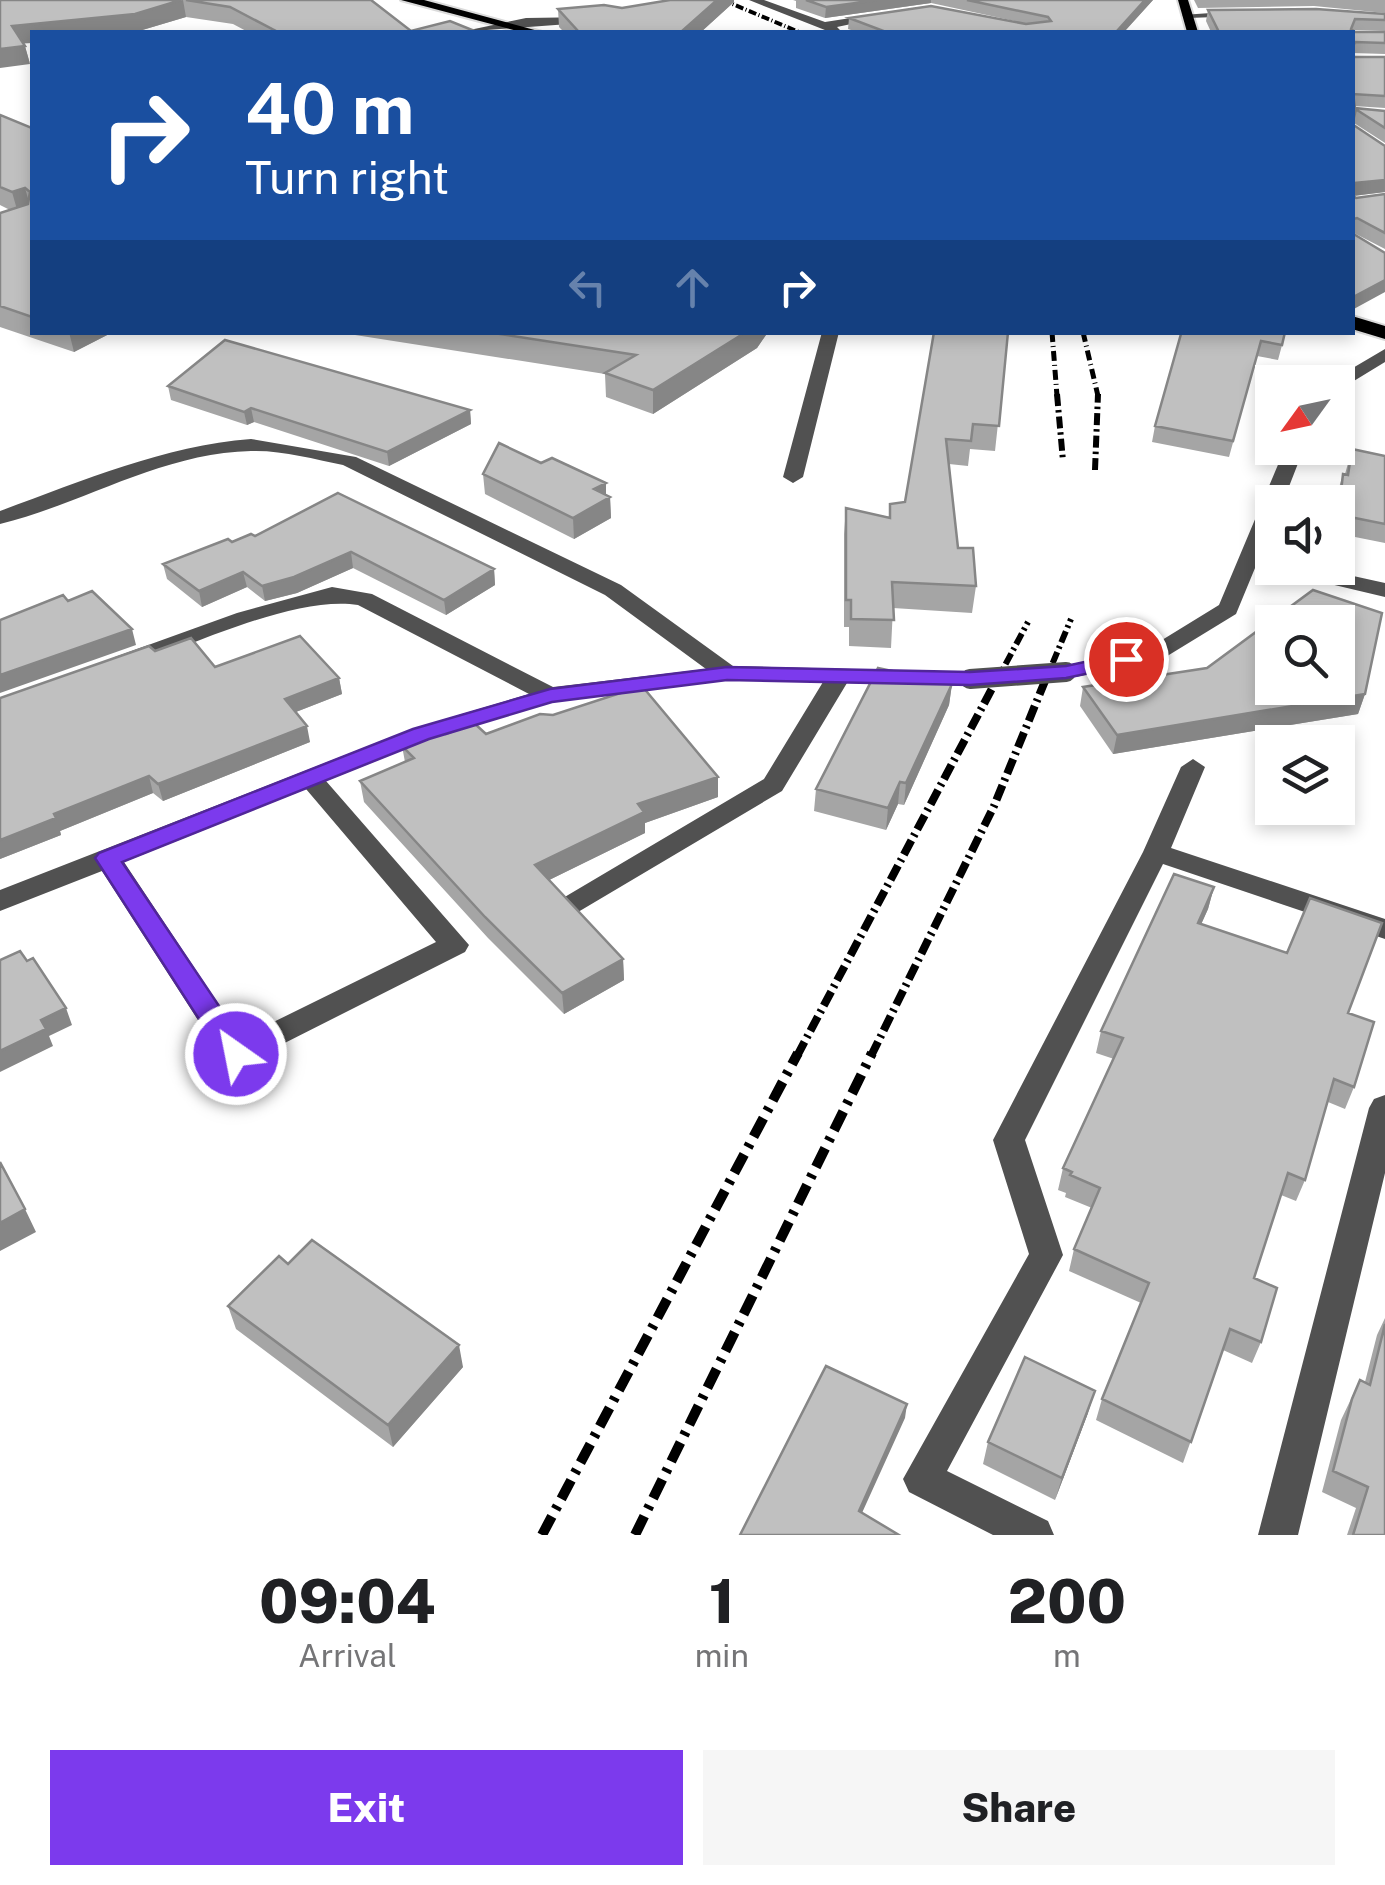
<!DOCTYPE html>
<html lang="en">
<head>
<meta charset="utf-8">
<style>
	body { margin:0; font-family:"Public Sans",sans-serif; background:#f6f6f6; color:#202124; height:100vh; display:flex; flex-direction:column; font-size:38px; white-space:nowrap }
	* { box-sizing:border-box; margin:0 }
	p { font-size:32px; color:#757577 }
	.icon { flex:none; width:55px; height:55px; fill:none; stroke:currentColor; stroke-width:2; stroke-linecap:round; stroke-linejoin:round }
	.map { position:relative; height:1535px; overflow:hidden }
	.details { display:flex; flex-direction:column; background:#fff; flex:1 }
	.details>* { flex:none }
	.banner { position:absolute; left:30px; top:30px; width:1325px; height:305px; border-radius:0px; box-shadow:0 5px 15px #0003; background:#1a4fa0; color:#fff; overflow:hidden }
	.needle { width:65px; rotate:237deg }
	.controls { position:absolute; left:1255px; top:365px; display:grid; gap:20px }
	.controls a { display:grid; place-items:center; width:100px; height:100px; border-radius:0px; background:#fff; box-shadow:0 5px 15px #0003; font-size:50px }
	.pin { position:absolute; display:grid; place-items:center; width:85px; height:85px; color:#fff; margin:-42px; border:5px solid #fff; border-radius:50%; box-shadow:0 2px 10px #0007 }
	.me { position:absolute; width:110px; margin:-55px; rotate:327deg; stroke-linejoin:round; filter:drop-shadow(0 0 8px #0008) }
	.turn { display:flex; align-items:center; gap:35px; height:210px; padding:0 50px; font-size:45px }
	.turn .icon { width:130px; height:130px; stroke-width:2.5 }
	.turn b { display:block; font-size:70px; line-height:85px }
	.lanes { display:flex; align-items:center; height:95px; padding:0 50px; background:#0003; justify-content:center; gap:50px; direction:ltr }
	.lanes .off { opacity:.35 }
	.eta { display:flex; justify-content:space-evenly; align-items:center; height:170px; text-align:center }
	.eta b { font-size:60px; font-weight:800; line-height:70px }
	.cta { display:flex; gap:20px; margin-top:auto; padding:20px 50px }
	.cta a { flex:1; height:115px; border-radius:0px; background:#7c3aed; color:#fff; font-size:40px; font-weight:800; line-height:115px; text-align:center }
	.cta a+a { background:#f6f6f6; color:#202124 }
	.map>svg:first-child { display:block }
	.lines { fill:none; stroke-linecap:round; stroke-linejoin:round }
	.major-casing { stroke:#dbdbdb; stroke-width:4 }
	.highway-casing { stroke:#dbdbdb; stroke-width:4 }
	.minor { fill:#515151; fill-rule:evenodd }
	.major { fill:#000; fill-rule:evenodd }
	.highway { fill:#000; fill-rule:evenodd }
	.rail-far4 { stroke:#000; stroke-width:4; stroke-dasharray:8 2.5 1 2.5; stroke-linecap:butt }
	.rail-far3 { stroke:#000; stroke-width:5; stroke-dasharray:10 4 1 4; stroke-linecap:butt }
	.rail-far2 { stroke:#000; stroke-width:6; stroke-dasharray:12 4 2.5 4; stroke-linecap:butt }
	.rail-far1 { stroke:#000; stroke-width:8; stroke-dasharray:16 5 2.5 5; stroke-linecap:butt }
	.rail { stroke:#000; stroke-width:10; stroke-dasharray:21 8 4 8; stroke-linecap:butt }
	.minor-bridge { stroke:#515151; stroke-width:20 }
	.wall { fill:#a5a5a5 }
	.shaded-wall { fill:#868686 }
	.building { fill:#c0c0c0; stroke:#868686; stroke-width:2.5; fill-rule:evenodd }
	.route { fill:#7c3aed; stroke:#51269a; stroke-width:2.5 }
</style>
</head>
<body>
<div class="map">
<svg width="1385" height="1535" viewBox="0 0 1385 1535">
	<rect width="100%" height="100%" fill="#fff"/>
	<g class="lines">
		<g class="major-casing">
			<path id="major" d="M1178 0H1188L1198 32H1187Z"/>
		</g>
		<g class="highway-casing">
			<path id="highway" d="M401 0H424L542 32H521Z
				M1352 316 1385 326V339L1352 329Z"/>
		</g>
		<path class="minor" d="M749 0H764L825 22 883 13 889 16 837 27 842 32H830Z
			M1240 11 1244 16 1188 18 1182 15Z
			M592 17 596 22 460 32 526 18Z
			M822 332H839L803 477 793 483 783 477Z
			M1385 349V362L1344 387 1338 388V382H1329Z
			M251 439 356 457 621 585 733 666 970 672 982 679 970 686 847 683 782 791 573 915 563 912 559 905 563 898 764 779 823 682 727 680 552 702 430 739 326 781 469 945 465 952 247 1062 236 1066 225 1062 102 871 0 911V890L412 729 529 694 358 605C297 595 191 645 131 667H115L111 662 115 657 237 613 332 587 372 594 553 687 706 669 605 595 343 465C313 459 282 450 251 451 161 453 85 503 0 524V511C82 481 163 446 251 439ZM306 789 436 942 241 1038 124 862Z
			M1338 447 1385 457V469L1306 452 1304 448 1283 502H1272V527L1236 614 1164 658 1066 679 1058 677 1054 672 1058 667 1149 648 1219 605 1285 448Z
			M1281 568H1317L1385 583V597L1284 573Z
			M1193 759 1205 767 1171 848 1385 919V939L1163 864 1025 1140 1063 1255 947 1471 1048 1521 1054 1535H993L909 1492 903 1479 1029 1254 993 1140 1143 852 1181 767Z
			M1385 1095V1173L1298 1535H1258L1369 1108 1374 1099Z"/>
		<use href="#major" class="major"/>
		<use href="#highway" class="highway"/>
		<path class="rail-far4" d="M723 0 799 32"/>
		<path class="rail-far3" d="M1052 332 1057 396
			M1083 332 1098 396"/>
		<path class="rail-far2" d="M1057 394 1063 461
			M1095 470 1098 394
			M995 684 1028 622
			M1044 684 1071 619"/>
		<path class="rail-far1" d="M797 1056 996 681
			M871 1056 994 806 1045 681"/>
		<path class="rail" d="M542 1535 798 1053
			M635 1535 872 1053"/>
		<path class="minor-bridge" d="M970 679 1066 672"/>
	</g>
	<path class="wall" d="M0 0H371L411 31 477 32H248L233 24 186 17 139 31 32 32V43H24L30 64Z
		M793 0H1153L1124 32H857L848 29 849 18 1028 24 931 3 825 18 796 8V1Z
		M1194 0H1385V13L1314 6 1198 8Z
		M734 2 701 32H564L559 27 558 9 622 8Z
		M1208 10 1385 14V31L1353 30 1355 32H1385V54L1352 53V32H1211L1206 21Z
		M1352 55 1355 57H1385V108L1354 106 1355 108 1385 111V143L1354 123Z
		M0 115 32 128V332H113L74 352 0 327V213L10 210 0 205Z
		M1352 124 1385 192 1353 196 1356 198 1385 194V249L1352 232Z
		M336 332H768L757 348 653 414 606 397 605 374Z
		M922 332H1008L995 451 970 449 968 466 949 464 958 548 976 586 972 613 893 608 891 648 849 646V627H844V534L846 508 889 517 890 504 905 502 934 334Z
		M1183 332H1288L1285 334 1278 360 1257 356 1229 457 1152 442 1155 426Z
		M168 386 470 410 471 424 389 466 254 422 247 425 171 400Z
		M1352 449 1385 456V543L1345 535 1346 529 1338 527 1337 502 1338 491 1343 474H1345Z
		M483 474 606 483V495L610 497 611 518 574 539 485 494Z
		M255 536 494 569 495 585 446 615 353 568 297 593 265 601 247 587 202 607 167 579 163 564Z
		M155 651 215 667 339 678 342 694 296 712 310 742 163 801 153 793 60 831 61 835 0 859V698Z
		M952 684 949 705 904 805 898 804 886 830 814 811 816 789Z
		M1083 687 1365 694 1358 714 1113 754 1080 706Z
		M446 734H486L718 777V797L645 823V833L549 880 623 959 624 980 564 1014 488 938 364 802 360 781 405 762 402 746Z
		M1214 887 1208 909 1201 924 1348 1013 1354 1087 1345 1109 1328 1102 1305 1180 1296 1201 1281 1195 1254 1278 1261 1342 1252 1363 1223 1350 1183 1463 1096 1420 1102 1399 1141 1303 1069 1271 1074 1249 1092 1208 1065 1197 1066 1193 1058 1190 1063 1168 1114 1059 1096 1053 1101 1031Z
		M288 1264 463 1367 393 1447 236 1329 228 1306Z
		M1385 1318V1535H1347L1356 1508 1322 1492 1341 1420 1360 1380 1365 1382 1377 1335Z
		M1088 1413 1055 1500 983 1464 988 1442Z"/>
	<path class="shaded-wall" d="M183 0 186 17 139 31 32 32V43L16 44 12 26Z
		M717 0H734V2L701 32H681Z
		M878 0H931V3L825 18 826 7Z
		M1145 0H1153L1124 32H1116Z
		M25 46 30 64 0 68V49Z
		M1357 110 1354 123H1352V111Z
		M1385 180V192L1352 196 1355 183Z
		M25 188 31 209 18 213 12 192Z
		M1385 280V292L1352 310 1355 296Z
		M69 332H113L74 352Z
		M746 332H768L757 348 653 414V390Z
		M251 408 254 422 247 425 244 412Z
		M470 410 471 424 389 466 387 452Z
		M606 483V499L610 497 611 518 574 539 573 518 594 489Z
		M351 552 353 568 297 593 265 601 262 586Z
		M494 569 495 585 446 615 444 600Z
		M243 572 247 587 202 607 199 591Z
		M132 629 136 645 0 693V675Z
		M339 678 342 694 288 715 285 699Z
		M952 684 949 705 904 805 906 783Z
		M1365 694 1358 714 1113 754 1117 735Z
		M307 726 310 742 163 801 158 784Z
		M149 776 153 793 60 831 61 835 0 859V840L54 814Z
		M718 777V797L645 823V833L537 886 535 865 638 804Z
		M900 782 898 804 886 830 888 808Z
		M1214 887 1208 909 1192 945 1198 923Z
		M623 959 624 980 564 1014 562 993Z
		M66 1008 72 1025 49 1036 53 1046 0 1072V1051L41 1020Z
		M25 1209 36 1232 0 1251V1223Z
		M459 1345 463 1367 393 1447 388 1425Z
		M1095 1391 1088 1413 1055 1500 1062 1478Z
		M907 1404 905 1418 857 1524 859 1511Z"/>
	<path class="building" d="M0 0H181L135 14 12 26 25 46 0 49Z
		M186 0H371L411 31 450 21 477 32H278L230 7Z
		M670 0H717L681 32H579L558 9 604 5 622 8Z
		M806 0H878L826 7Z
		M967 0H1145L1116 32H886L849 18 931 6 1026 24 1051 21 1048 17Z
		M1316 9 1385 14V20L1355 19 1351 29 1355 32H1385V43L1355 42 1352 49V32H1219L1208 10Z
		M1352 55 1355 57H1385V96L1353 94 1355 108 1385 111V128L1357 110 1352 111Z
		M0 115 32 128V317L0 306V213L28 204 30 192 25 188 12 192 0 187Z
		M1352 124 1385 146V180L1355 183 1352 192Z
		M1385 194V233L1357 218 1353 219 1352 223V195L1356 198Z
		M1352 233 1385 253V280L1355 296 1352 295Z
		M487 332H746L653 390 605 373 636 355Z
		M934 332H1008L999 426 973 424 971 441 946 439 958 548H973L976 586 892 582 894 620 851 619V600H846V508L890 518V504L905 502Z
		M1183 332H1285L1282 345 1261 341 1233 441 1155 426 1181 334Z
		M225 340 470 410 387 452 251 408 244 412 168 386Z
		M499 443 541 463 552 458 606 483 594 489 610 497 573 518 483 474Z
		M1352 449 1385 456V524L1350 517 1351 512 1339 509 1343 474 1348 475Z
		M338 493 494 569 444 600 351 552 294 577 262 586 243 572 199 591 163 564 228 539 232 542 251 534 255 536Z
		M1313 590 1382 613 1365 694 1117 735 1083 687 1207 668ZM1272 622H1338V688H1272Z
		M92 591 132 629 0 675V620L63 595 68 601Z
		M300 636 339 678 285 699 307 726 158 784 149 776 54 814 56 818 0 840V698L149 646 155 651 191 638 215 667Z
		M878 668 952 684 906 783 900 782 888 808 816 789Z
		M642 686 718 777 638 804 644 812 535 865 623 959 562 993 485 917 360 781 414 758 402 746 442 730 446 734 474 723 486 734 540 714 553 715Z
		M1174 874 1214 887 1198 923 1287 953 1310 898 1382 923 1348 1013 1374 1022 1354 1087 1334 1079 1305 1180 1288 1173 1254 1278 1277 1288 1261 1342 1230 1329 1191 1442 1102 1399 1149 1283 1074 1249 1100 1188 1070 1175 1072 1172 1063 1168 1123 1038 1101 1031Z
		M20 951 27 961 33 958 66 1008 41 1020 46 1029 0 1051V960Z
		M0 1162 25 1209 0 1223Z
		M312 1240 459 1345 388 1425 228 1306 279 1256 288 1264Z
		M1385 1324V1535H1353L1368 1487 1333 1471 1352 1399 1360 1380 1370 1385Z
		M1025 1357 1095 1391 1062 1478 988 1442Z
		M826 1366 907 1404 859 1511 899 1535H740Z"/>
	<path class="route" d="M1126 653 1137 659 1134 664 1066 678 970 685 727 680 552 702 429 739 122 862 246 1046 250 1054 246 1061 236 1064 226 1061 95 858 99 853 413 729 550 689 727 667 970 672 1066 666Z"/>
</svg>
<div class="controls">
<a><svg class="needle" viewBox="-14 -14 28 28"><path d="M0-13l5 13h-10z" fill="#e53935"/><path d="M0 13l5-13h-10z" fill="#757577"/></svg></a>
<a><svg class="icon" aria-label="sound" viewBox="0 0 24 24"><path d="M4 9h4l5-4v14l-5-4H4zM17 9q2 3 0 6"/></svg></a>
<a><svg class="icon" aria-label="search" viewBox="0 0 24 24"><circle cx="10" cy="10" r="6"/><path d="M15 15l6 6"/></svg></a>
<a><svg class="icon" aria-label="layers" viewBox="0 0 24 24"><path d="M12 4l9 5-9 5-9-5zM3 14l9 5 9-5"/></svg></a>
</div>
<div class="pin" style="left:1126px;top:659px;background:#d93025"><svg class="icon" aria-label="arrive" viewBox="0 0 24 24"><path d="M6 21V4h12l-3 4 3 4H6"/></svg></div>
<svg class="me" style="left:236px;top:1054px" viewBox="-20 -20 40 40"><circle r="17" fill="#7c3aed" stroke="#fff" stroke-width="3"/><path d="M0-11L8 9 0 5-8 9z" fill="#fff"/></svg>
<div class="banner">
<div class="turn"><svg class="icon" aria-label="right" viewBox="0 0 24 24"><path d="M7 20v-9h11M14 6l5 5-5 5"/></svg><div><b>40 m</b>Turn right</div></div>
<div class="lanes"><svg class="icon off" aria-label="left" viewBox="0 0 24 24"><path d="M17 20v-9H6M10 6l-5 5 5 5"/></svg><svg class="icon off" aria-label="ahead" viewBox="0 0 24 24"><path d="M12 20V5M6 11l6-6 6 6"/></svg><svg class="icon" aria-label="right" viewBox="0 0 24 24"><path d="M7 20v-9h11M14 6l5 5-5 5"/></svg></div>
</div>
</div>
<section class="details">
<div class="eta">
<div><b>09:04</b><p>Arrival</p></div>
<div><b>1</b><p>min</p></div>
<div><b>200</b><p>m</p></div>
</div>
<div class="cta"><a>Exit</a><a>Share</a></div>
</section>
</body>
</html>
